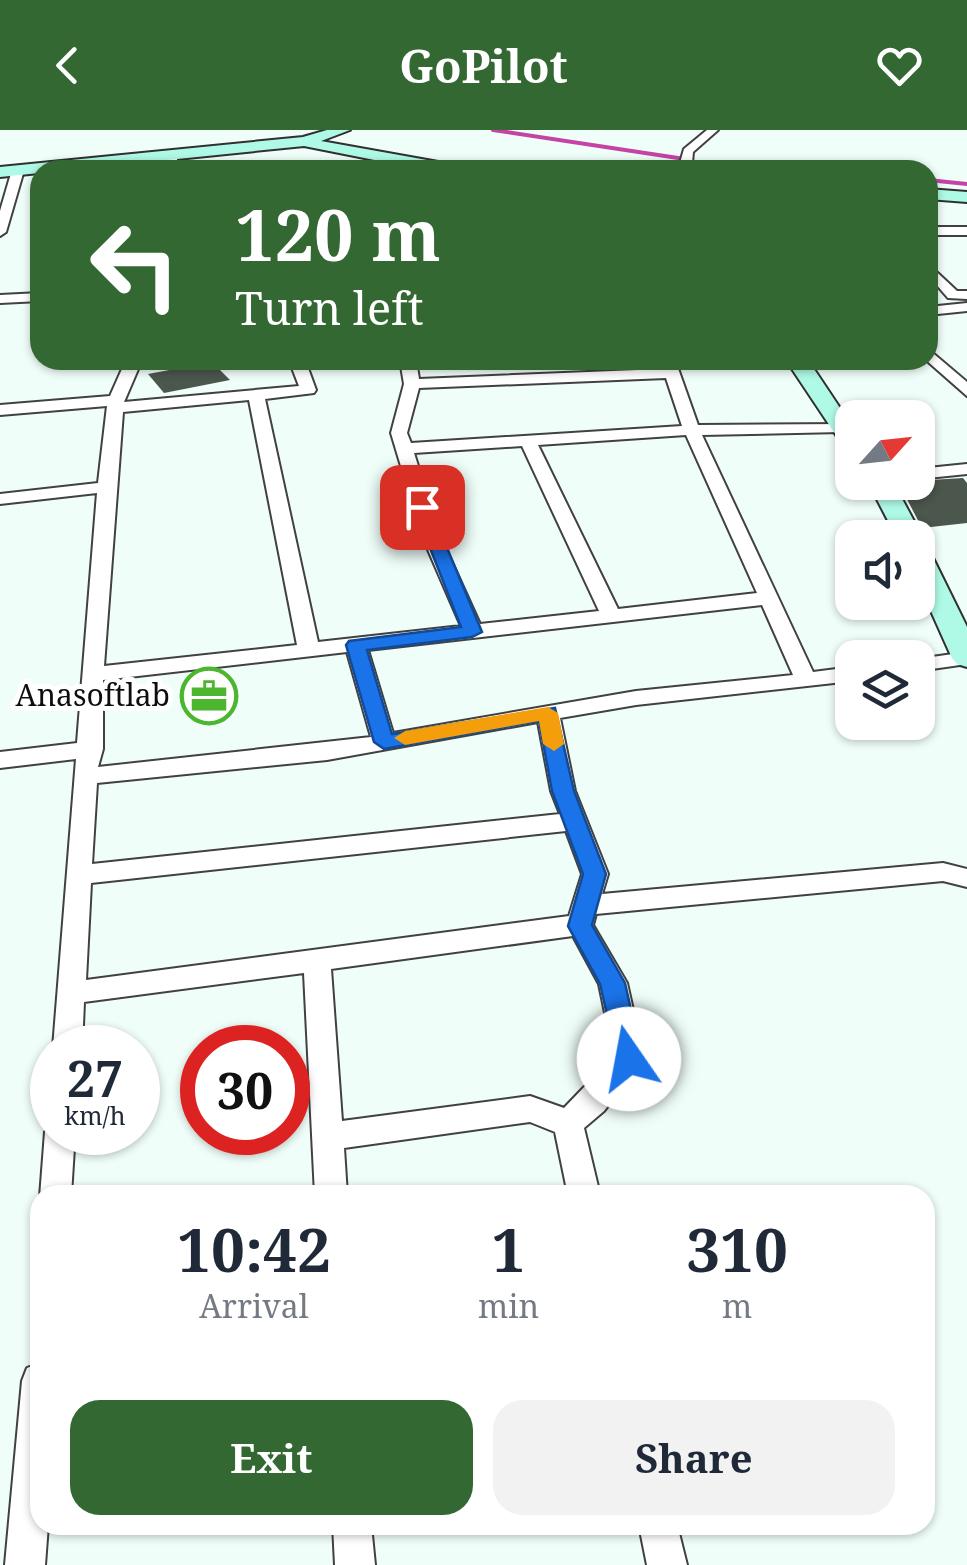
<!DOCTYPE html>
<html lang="en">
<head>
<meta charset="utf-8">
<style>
	body { margin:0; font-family:"Noto Serif",serif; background:#f2f2f3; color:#1f2937; height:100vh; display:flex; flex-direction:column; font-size:38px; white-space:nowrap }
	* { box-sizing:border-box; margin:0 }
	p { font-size:32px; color:#747a83 }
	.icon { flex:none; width:55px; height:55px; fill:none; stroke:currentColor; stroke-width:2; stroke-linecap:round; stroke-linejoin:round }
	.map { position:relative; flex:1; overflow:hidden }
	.side { position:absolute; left:30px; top:1055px; width:905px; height:350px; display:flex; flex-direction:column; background:#fff; border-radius:30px; box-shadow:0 2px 8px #0004 }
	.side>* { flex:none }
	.banner { position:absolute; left:30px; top:30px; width:908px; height:210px; border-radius:30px; box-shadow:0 2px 8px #0004; background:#336833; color:#fff; overflow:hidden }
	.needle { width:65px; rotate:63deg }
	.tools { position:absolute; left:835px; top:270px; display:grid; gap:20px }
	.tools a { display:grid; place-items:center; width:100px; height:100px; border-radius:20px; background:#fff; box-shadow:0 2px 8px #0004; font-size:50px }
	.speed { position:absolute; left:30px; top:895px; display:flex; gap:20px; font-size:50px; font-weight:700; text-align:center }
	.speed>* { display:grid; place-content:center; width:130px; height:130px; border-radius:50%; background:#fff; box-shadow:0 2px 8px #0004; line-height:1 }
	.speed small { font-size:25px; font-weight:400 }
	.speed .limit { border:15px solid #d22; background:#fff; color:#111 }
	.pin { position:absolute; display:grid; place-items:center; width:85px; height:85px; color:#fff; margin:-42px; border-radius:20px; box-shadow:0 5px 15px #0006 }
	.me { position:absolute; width:110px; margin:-55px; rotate:348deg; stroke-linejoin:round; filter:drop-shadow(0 0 8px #0008) }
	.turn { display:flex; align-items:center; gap:35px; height:210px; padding:0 40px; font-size:45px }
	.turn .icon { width:130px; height:130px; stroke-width:2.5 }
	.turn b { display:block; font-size:70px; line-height:85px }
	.eta { display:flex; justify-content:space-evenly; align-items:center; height:170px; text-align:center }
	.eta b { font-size:60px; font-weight:700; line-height:70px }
	.button { display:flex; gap:20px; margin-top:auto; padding:20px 40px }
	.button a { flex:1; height:115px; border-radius:30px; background:#336833; color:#fff; font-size:40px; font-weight:700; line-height:115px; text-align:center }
	.button a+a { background:#f2f2f3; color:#1f2937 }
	header { display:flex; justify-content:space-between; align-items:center; height:130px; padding:0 40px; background:#336833; color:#fff; font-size:45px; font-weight:700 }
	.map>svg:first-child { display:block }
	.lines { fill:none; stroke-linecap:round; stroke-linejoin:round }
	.stream { stroke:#c543a6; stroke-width:4 }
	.building { fill:#4b564d }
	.street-casing { stroke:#414141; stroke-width:4 }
	.secondary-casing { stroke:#303030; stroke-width:4 }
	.street { fill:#fff; fill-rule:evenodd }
	.secondary { fill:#affae6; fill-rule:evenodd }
	.route { fill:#1a73e8; stroke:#114b97; stroke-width:2.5 }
	.slow { fill:#f59e0b }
	.labels { text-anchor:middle; stroke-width:10; stroke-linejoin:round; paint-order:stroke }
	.poi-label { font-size:30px; fill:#0e0e0e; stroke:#fff; text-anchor:end }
</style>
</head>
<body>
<header><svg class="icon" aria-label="back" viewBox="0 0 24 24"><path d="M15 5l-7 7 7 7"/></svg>GoPilot<svg class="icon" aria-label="heart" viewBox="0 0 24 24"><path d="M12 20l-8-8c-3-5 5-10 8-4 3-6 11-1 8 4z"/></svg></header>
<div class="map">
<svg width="967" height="1435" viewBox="0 0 967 1435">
	<rect width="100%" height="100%" fill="#f0fef9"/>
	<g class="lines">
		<path class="stream" d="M493 0 678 28 705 36 796 40
			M928 50 967 54"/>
	</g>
	<path class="building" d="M212 232 230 250 164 263 148 244Z
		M963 348 967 353V393L922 398 898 352Z"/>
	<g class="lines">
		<g class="street-casing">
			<path id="street" d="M707 0H718L693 22 692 33 697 40H685L680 33 684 19Z
				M171 23 177 26V40H165V26Z
				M18 37 24 40 6 102 0 106V81L12 40Z
				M928 97H967V105H928Z
				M928 134 957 161H967V169L948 168 928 145Z
				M40 163V171L0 173V165Z
				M967 173V181L928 185V177Z
				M928 219 967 252V266L926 230Z
				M126 230H142L124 272 299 256 289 230H305L316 260 314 263 265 269 318 512 461 496 422 406 391 303 404 254 400 230H416L419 249 662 239 659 230H675L698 295 848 294 850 297 842 302 702 305 813 542 852 537V551L636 575 560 588 575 661 608 744 602 764 943 733 967 739V757L943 751 596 784 593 795 627 853 644 929 604 981 584 998 600 1065H568L555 1002 530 992 344 1018 347 1065H315L304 843 84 872 82 918H53L76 629 0 638V622L77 613 97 363 0 374V364L98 353 107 276 0 285V275L110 266ZM666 248 682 296 411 313 407 303 419 258ZM249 270 297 515 104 536 123 282ZM686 305 757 463 618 479 538 315ZM522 316 599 481 480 494 440 406 414 323ZM762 475 793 545 636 561 393 603 368 520ZM347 522 371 607 98 637 103 619V550ZM538 592 551 661 560 684 92 734 97 653 327 630ZM566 701 582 744 569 786 86 850 91 753ZM573 806 599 854 614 926 564 978 530 966 342 991 331 839Z
				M967 334V344L918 349V339Z
				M967 522V534L918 541V529Z
				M52 991V1002H75L71 1065 40 1067 45 1002Z
				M40 1233V1395H48L45 1435H5L22 1251 27 1238Z
				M333 1395H371L375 1435H335Z
				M639 1395H677L687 1435H647Z"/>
		</g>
		<g class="secondary-casing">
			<path id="secondary" d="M327 0H350L321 11 455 35 463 40H425L304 16 0 47V37L303 7Z
				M928 59 967 62V72L928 69Z
				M786 230H808L852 296V319L844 317Z
				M868 352H893L923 408 919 414 918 408H897Z
				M918 416 931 424 967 497V537L957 534 952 528 918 452Z"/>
		</g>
		<use href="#street" class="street"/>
		<use href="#secondary" class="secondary"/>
	</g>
	<path class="route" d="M422 372 430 377 482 502 472 507 367 520 392 604 555 578 574 661 606 744 592 795 625 853 642 929 638 937 629 940 619 937 600 854 568 796 583 744 552 661 539 591 384 619 374 612 346 515 349 511 461 497 414 377Z"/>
	<path class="slow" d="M548 577 558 583 564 614 554 621 543 614 539 591 405 615 394 608 405 601Z"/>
	<defs>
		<g id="office-ring" transform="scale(2.875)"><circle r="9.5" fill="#fff" stroke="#4bb62e" stroke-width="1.5"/><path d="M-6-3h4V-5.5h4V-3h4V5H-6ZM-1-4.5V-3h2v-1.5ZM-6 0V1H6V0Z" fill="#4bb62e"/></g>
	</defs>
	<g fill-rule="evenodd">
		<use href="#office-ring" x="209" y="566"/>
	</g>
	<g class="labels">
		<g class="poi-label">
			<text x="170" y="576">Anasoftlab</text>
		</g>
	</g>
</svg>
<div class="tools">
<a><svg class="needle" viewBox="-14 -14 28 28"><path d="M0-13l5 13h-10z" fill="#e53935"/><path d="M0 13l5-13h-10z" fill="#747a83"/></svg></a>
<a><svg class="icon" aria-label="sound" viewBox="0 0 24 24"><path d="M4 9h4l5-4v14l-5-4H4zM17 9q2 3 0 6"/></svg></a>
<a><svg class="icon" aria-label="layers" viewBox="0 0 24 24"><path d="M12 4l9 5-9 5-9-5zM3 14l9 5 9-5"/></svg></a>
</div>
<div class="speed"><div>27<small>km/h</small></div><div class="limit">30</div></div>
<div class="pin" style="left:422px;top:377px;background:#d93025"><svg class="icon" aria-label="arrive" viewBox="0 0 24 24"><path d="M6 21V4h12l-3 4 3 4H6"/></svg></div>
<svg class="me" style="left:629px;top:929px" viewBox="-20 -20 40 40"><circle r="19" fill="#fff"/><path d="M0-13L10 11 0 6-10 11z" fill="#1a73e8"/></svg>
<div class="banner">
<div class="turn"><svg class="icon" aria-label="left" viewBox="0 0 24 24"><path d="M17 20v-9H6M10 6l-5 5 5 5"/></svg><div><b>120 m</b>Turn left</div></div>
</div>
<section class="side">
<div class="eta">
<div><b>10:42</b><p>Arrival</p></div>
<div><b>1</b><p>min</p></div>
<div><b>310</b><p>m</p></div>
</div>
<div class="button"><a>Exit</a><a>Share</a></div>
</section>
</div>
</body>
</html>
